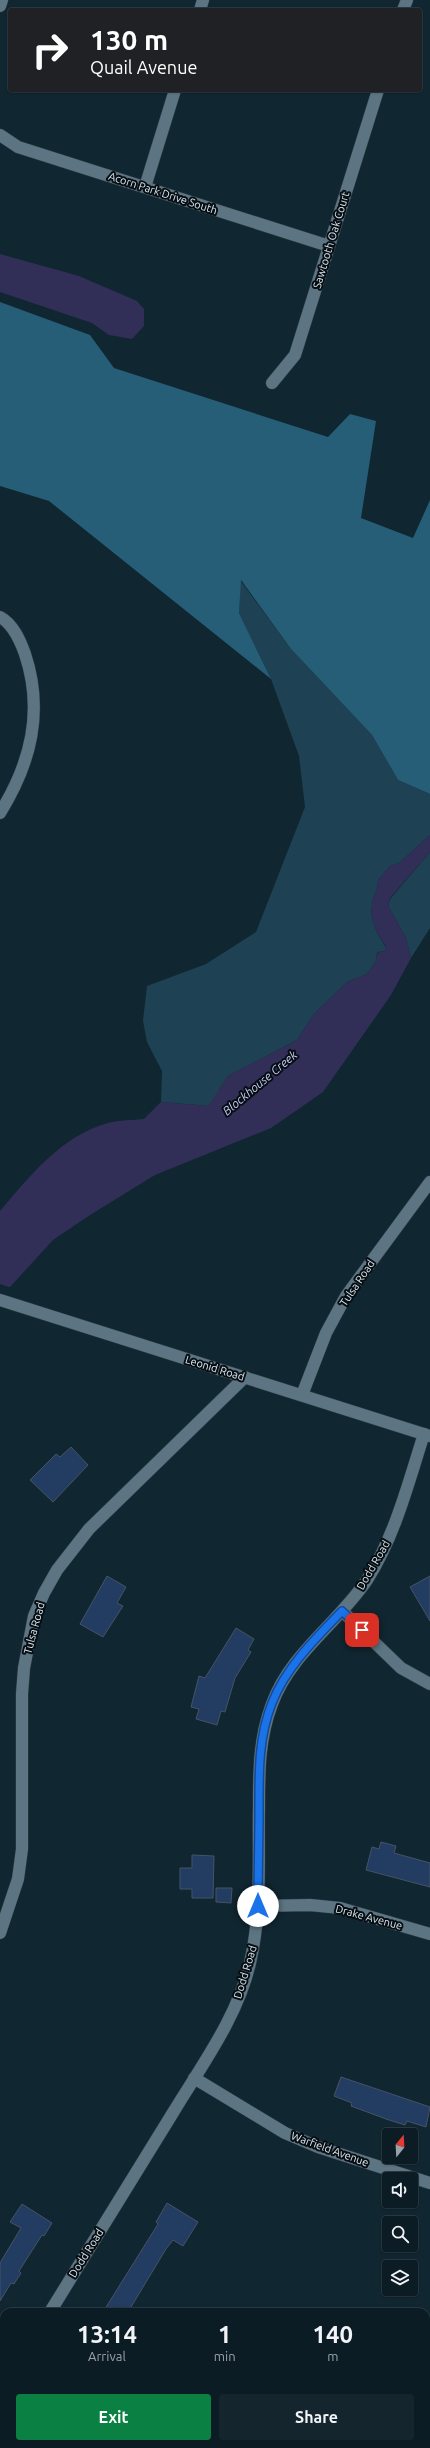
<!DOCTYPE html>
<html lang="en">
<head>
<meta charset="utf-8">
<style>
	body { margin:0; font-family:Ubuntu,sans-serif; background:#15252d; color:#f1f3f6; height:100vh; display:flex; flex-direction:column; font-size:15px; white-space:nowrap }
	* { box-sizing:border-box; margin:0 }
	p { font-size:13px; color:#9aa1a7 }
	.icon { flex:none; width:22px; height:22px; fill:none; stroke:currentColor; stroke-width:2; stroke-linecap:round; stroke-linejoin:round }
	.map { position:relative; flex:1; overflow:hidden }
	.side { position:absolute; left:0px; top:2308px; width:430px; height:140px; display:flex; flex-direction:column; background:#0c1c25; border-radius:12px 12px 0 0; box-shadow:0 1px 3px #0004,0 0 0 1px #2c3a42 }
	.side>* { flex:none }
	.hud { position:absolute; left:8px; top:8px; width:414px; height:84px; border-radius:4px; box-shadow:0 1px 3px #0004,0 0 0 1px #2c3a42; background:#202124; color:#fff; overflow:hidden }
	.needle { width:26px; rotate:18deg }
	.tools { position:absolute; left:382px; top:2128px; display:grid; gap:8px }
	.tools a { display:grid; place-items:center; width:36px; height:36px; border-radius:4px; background:#0c1c25; box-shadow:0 1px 3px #0004,0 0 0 1px #2c3a42; font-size:20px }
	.pin { position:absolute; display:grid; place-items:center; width:34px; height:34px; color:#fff; margin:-17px; border-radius:8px; box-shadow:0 2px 6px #0006 }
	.me { position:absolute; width:44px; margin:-22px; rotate:0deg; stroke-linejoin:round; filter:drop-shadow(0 0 3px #0008) }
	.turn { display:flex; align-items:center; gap:14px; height:84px; padding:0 16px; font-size:18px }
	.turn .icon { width:52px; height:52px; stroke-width:2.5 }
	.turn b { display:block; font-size:28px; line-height:34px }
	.eta { display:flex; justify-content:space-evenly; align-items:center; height:68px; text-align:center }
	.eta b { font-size:24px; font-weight:600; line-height:28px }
	.primary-button { display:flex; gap:8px; margin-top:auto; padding:8px 16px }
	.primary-button a { flex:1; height:46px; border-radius:4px; background:#0b8043; color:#fff; font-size:16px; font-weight:600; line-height:46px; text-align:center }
	.primary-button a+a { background:#15252d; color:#f1f3f6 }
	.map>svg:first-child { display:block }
	.green { fill:#1e4254 }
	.forest { fill:#265d77 }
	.water { fill:#312f58 }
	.pier { fill:#102631 }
	.building { fill:#233c61; stroke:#465365 }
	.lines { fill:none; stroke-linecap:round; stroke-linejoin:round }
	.minor-casing { stroke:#303f48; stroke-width:13 }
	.tertiary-casing { stroke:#303f48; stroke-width:13 }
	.minor { stroke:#5d7582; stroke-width:12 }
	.tertiary { stroke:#5d7582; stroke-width:12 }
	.route-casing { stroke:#114b97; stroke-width:10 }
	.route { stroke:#1a73e8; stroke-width:7 }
	.labels { text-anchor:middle; stroke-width:4; stroke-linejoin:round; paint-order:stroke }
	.street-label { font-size:11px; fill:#dbe8ef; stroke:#060e13 }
	.water-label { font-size:12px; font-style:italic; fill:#c8c9f5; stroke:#060e13 }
</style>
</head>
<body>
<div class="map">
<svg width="430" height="2448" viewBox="0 0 430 2448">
	<rect width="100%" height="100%" fill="#102631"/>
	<path class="green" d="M240 580 291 649 372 735 398 780 430 794V835L399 863 390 866 378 880C378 890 373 896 372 905 369 919 378 936 386 947L385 951 378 952 376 956 377 960 367 974 347 982 314 1014 297 1040 228 1076 209 1106 161 1102 162 1071 147 1042 143 1021 147 986 206 964 256 932 305 807 299 756 271 679 239 613Z
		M430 852V928L411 958 406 938 388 906 390 899Z"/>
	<path class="forest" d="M0 302 90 335 114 368 328 437 350 414 376 421 361 518 413 538 430 500V794L398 780 372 735 291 649 241 580 239 613 271 679 49 501 0 486Z"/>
	<path class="water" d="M0 254 79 276 137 301 144 309V326L132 339 109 335 92 323 0 292Z
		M430 835V852L390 898 388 906 406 938 411 958 391 995 323 1092 271 1128 155 1175 90 1215 53 1240 0 1298V1211C30 1176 61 1136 108 1123 119 1120 133 1120 144 1119L161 1102 208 1106 228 1076 297 1040 314 1014 347 982 367 974 377 960 376 956 379 952 385 951 386 946C378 936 369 919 372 905 373 895 378 891 378 880L390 866 399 863Z"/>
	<path class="pier" d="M0 1284 12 1288 0 1300Z"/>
	<path class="building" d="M71 1447 88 1465 53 1502 30 1480 56 1454 60 1457Z
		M107 1576 126 1587 117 1603 123 1606 103 1637 80 1624Z
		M430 1576V1621L410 1587Z
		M236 1628 254 1639 248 1650 251 1652 235 1678 225 1712 221 1711 217 1725 196 1719 199 1709 191 1707 199 1676 205 1678Z
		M381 1842 396 1846 394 1853 430 1863V1887L366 1870 372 1847 379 1849Z
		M192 1855 214 1856 213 1898H192V1889H180V1868H192Z
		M216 1888H232L231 1903 216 1902Z
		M341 2077 430 2107 426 2127 407 2121 405 2125 386 2119 351 2106 352 2103 334 2096Z
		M167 2203 198 2222 183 2246 173 2240 166 2249 128 2312H103L158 2224 156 2222Z
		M22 2204 52 2223 44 2236 42 2235 19 2271 21 2273 14 2284 11 2283 0 2301V2263L21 2228 10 2222Z"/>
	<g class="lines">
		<g class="minor-casing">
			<path id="minor" d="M0 6 2 0
				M200 10 203 0
				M403 10 407 0
				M0 135 18 147 329 246
				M145 187 175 90
				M272 383 295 355 378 90
				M0 617C13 624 20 640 25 654 44 711 31 763 0 813
				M302 1395 326 1333 346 1296 430 1182
				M342 1611 401 1668 430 1684
				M258 1906 310 1905 340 1908 430 1934
				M0 1933 18 1879 22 1849V1694L24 1668 34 1616 44 1593 57 1570 89 1529 245 1377
				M194 2078 285 2133 318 2147 430 2183
				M50 2312C91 2245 133 2178 174 2111 202 2065 238 2016 250 1963 262 1912 258 1858 259 1806 259 1771 259 1738 272 1704 290 1654 338 1623 367 1580 395 1536 408 1484 424 1434
				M0 2393 4 2386
				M269 2444 270 2448
				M297 2444V2448"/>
		</g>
		<g class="tertiary-casing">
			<path id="tertiary" d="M0 1300 430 1436"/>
		</g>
		<use href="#minor" class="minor"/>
		<use href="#tertiary" class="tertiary"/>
	</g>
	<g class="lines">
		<g class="route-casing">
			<path id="route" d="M258 1906C258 1874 259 1843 259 1811 259 1774 258 1738 272 1703 286 1667 316 1638 342 1611L362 1630"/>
		</g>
		<use href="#route" class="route"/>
	</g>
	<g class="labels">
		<g class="street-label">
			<text transform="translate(163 193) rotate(18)" y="4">Acorn Park Drive South</text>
			<text transform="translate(331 240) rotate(-73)" y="4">Sawtooth Oak Court</text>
			<text transform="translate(357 1283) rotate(-56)" y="4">Tulsa Road</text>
			<text transform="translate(215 1368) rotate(17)" y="4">Leonid Road</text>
			<text transform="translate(373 1565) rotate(-60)" y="4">Dodd Road</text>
			<text transform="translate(34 1628) rotate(-75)" y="4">Tulsa Road</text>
			<text transform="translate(369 1917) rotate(15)" y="4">Drake Avenue</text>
			<text transform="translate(245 1972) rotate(-73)" y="4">Dodd Road</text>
			<text transform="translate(330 2149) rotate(20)" y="4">Warfield Avenue</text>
			<text transform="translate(86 2253) rotate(-58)" y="4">Dodd Road</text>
		</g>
		<g class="water-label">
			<text transform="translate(260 1083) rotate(-40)" y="4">Blockhouse Creek</text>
		</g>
	</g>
</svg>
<div class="tools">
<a><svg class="needle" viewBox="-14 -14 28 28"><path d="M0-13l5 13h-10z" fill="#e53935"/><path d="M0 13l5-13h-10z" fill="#9aa1a7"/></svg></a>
<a><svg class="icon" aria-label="sound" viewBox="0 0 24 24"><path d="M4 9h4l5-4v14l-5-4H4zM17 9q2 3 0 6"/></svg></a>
<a><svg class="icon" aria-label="search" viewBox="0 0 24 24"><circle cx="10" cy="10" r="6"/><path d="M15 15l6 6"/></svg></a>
<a><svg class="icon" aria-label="layers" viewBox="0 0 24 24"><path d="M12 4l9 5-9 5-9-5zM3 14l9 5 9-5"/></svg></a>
</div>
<div class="pin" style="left:362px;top:1630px;background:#d93025"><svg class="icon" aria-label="arrive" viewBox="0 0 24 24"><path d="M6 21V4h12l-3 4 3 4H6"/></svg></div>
<svg class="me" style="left:258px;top:1906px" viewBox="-20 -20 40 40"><circle r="19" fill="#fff"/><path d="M0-13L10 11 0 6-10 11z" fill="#1a73e8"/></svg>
<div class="hud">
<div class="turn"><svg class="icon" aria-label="right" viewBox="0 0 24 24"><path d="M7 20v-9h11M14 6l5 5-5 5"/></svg><div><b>130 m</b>Quail Avenue</div></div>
</div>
<section class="side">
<div class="eta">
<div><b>13:14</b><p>Arrival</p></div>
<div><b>1</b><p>min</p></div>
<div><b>140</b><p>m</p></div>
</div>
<div class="primary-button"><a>Exit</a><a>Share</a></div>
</section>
</div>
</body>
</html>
